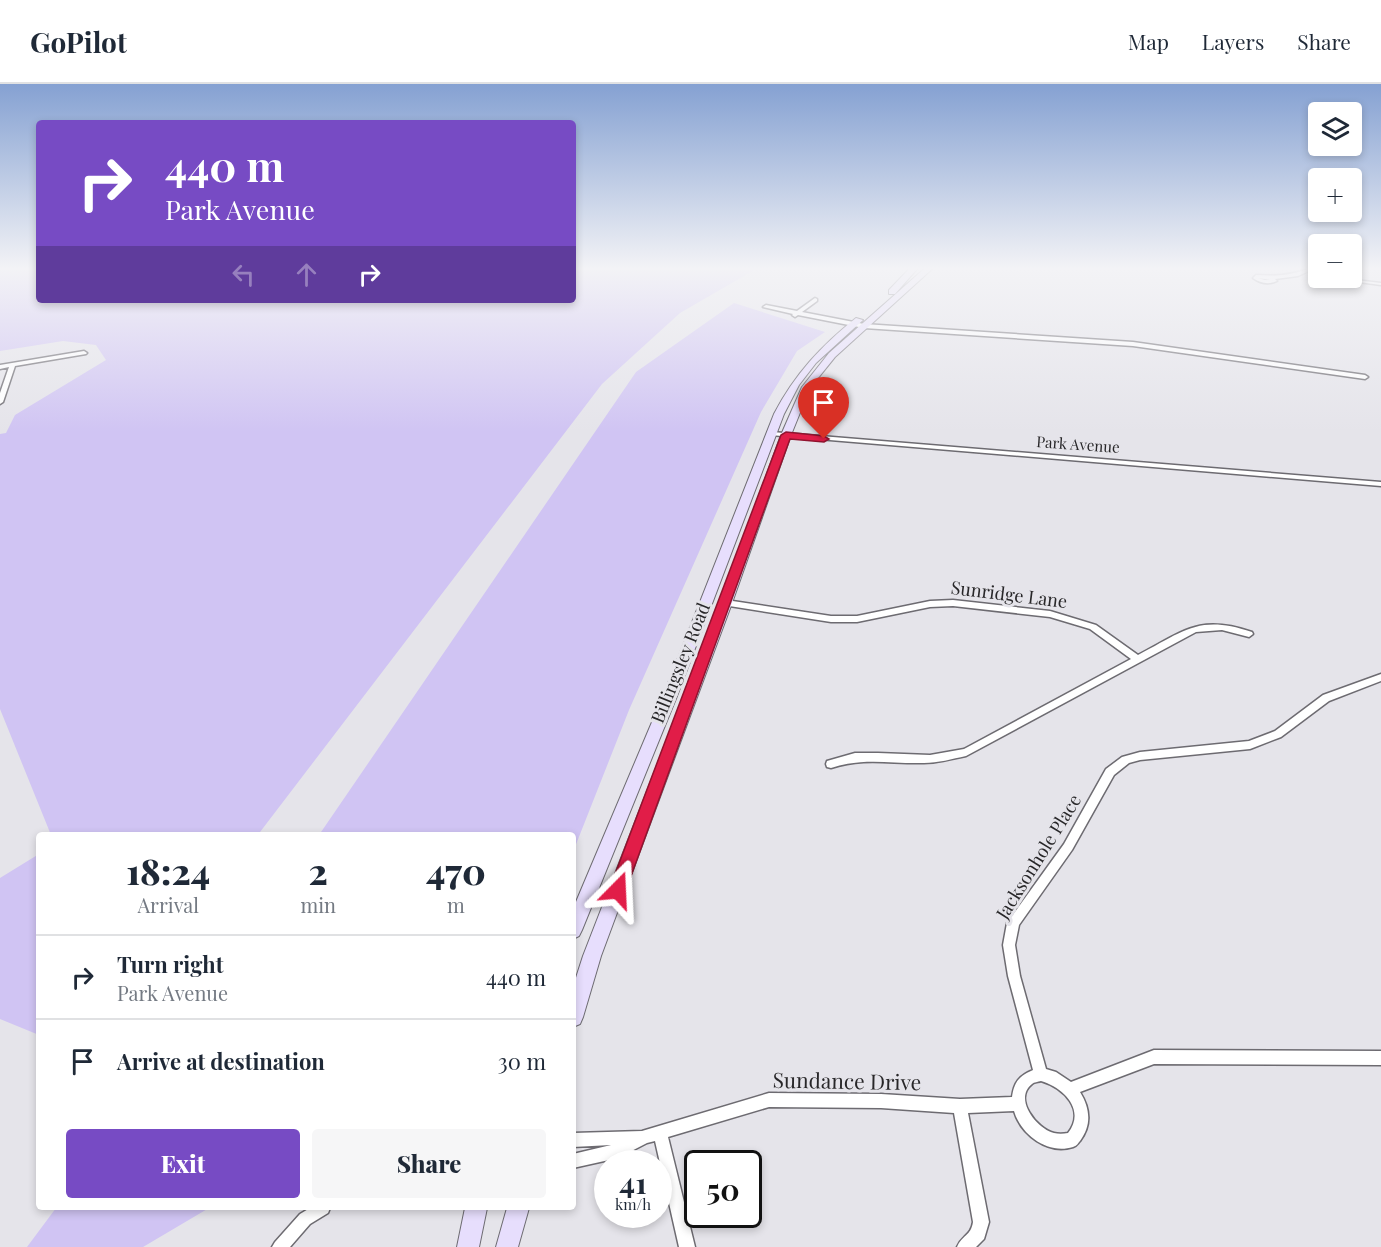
<!DOCTYPE html>
<html lang="en">
<head>
<meta charset="utf-8">
<style>
	body { margin:0; font-family:"Playfair Display",serif; background:#f6f6f7; color:#1f2937; height:100vh; display:flex; flex-direction:column; font-size:22px; white-space:nowrap }
	* { box-sizing:border-box; margin:0 }
	p { font-size:20px; color:#747a83 }
	.icon { flex:none; width:33px; height:33px; fill:none; stroke:currentColor; stroke-width:2; stroke-linecap:round; stroke-linejoin:round }
	.map { position:relative; flex:1; overflow:hidden }
	.details { position:absolute; left:36px; top:748px; width:540px; height:378px; display:flex; flex-direction:column; background:#fff; border-radius:6px; box-shadow:0 3px 9px #0003 }
	.details>* { flex:none }
	.guide { position:absolute; left:36px; top:36px; width:540px; height:183px; border-radius:6px; box-shadow:0 3px 9px #0003; background:#774bc4; color:#fff; overflow:hidden }
	.buttons { position:absolute; left:1308px; top:18px; display:grid; gap:12px }
	.buttons a { display:grid; place-items:center; width:54px; height:54px; border-radius:6px; background:#fff; box-shadow:0 3px 9px #0003; font-size:30px }
	.speed { position:absolute; left:594px; top:1066px; display:flex; gap:12px; font-size:30px; font-weight:700; text-align:center }
	.speed>* { display:grid; place-content:center; width:78px; height:78px; border-radius:50%; background:#fff; box-shadow:0 3px 9px #0003; line-height:1 }
	.speed small { font-size:15px; font-weight:400 }
	.speed .limit { border:3px solid #111; border-radius:9px; background:#fff; color:#111 }
	.pin { position:absolute; display:grid; place-items:center; width:51px; height:51px; color:#fff; margin:-62px -26px; border-radius:50% 50% 50% 0; rotate:-45deg; box-shadow:0 0 6px #0007 }
	.pin .icon { rotate:45deg }
	.me { position:absolute; width:66px; margin:-33px; rotate:21deg; stroke-linejoin:round; filter:drop-shadow(0 0 4px #0008) }
	.turn { display:flex; align-items:center; gap:21px; height:126px; padding:0 30px; font-size:27px }
	.turn .icon { width:78px; height:78px; stroke-width:2.5 }
	.turn b { display:block; font-size:42px; line-height:51px }
	.lanes { display:flex; align-items:center; height:57px; padding:0 30px; background:#0003; justify-content:center; gap:30px; direction:ltr }
	.lanes .off { opacity:.35 }
	.eta { display:flex; justify-content:space-evenly; align-items:center; height:102px; text-align:center }
	.eta b { font-size:36px; font-weight:800; line-height:42px }
	.cta { display:flex; gap:12px; margin-top:auto; padding:12px 30px }
	.cta a { flex:1; height:69px; border-radius:6px; background:#774bc4; color:#fff; font-size:24px; font-weight:800; line-height:69px; text-align:center }
	.cta a+a { background:#f6f6f7; color:#1f2937 }
	ul { padding:0; list-style:none }
	li { display:flex; align-items:center; gap:18px; height:84px; padding:0 30px; border-top:2px solid #e0e1e3 }
	li div { flex:1 }
	li b { display:block; font-size:22px }
	li em { font-style:normal }
	header { display:flex; align-items:center; gap:36px; box-sizing:border-box; height:84px; padding:0 30px; background:#fff; border-bottom:2px solid #e0e1e3 }
	header strong { font-size:28px }
	nav { display:flex; gap:33px; margin-inline-start:auto; font-size:21px }
	.map>svg:first-child { display:block }
	.green { fill:#d0c4f3 }
	.lines { fill:none; stroke-linecap:round; stroke-linejoin:round }
	.street-casing { stroke:#6d6b71; stroke-width:3 }
	.secondary-casing { stroke:#6d6b71; stroke-width:2 }
	.street { fill:#fff; fill-rule:evenodd }
	.secondary { fill:#e7defd; fill-rule:evenodd }
	.route { fill:#e11d48; stroke:#92132f; stroke-width:1.5 }
	.labels { text-anchor:middle; stroke-width:6; stroke-linejoin:round; paint-order:stroke }
	.far-street-label { font-size:15px; fill:#282729; stroke:#e5e4ea }
	.street-label { font-size:18px; fill:#282729; stroke:#e5e4ea }
	.near-street-label { font-size:21px; fill:#282729; stroke:#e5e4ea }
</style>
</head>
<body>
<header>
<strong>GoPilot</strong>
<nav><a>Map</a><a>Layers</a><a>Share</a></nav>
</header>
<div class="map">
<svg width="1381" height="1163" viewBox="0 0 1381 1163">
	<rect width="100%" height="100%" fill="#e5e4ea"/>
	<path class="green" d="M0 185H39V216H573V185H756L680 229 602 300 257 752 51 751 0 625V350L6 349 15 331 106 276 96 261 63 257 0 267Z
		M734 219 825 248 797 267 761 328 629 626 573 768V752L319 751 636 288Z
		M39 770V951L0 935V794Z
		M56 1124H209L143 1163H27Z"/>
	<g class="lines">
		<g class="street-casing">
			<path id="street" d="M1307 185H1313L1298 192 1275 195 1277 197C1269 201 1260 199 1253 194L1256 191C1275 192 1289 192 1307 185ZM1258 194 1270 196H1265Z
				M1329 194H1339L1381 199V201Z
				M815 214 817 215V217L802 228 864 240 1133 258 1365 291 1368 293 1365 295 1133 262 864 244 798 231 795 233 792 231 793 230 763 223 766 221 797 227Z
				M84 267 87 269 86 270 15 282 3 318 0 320V309L9 283 0 285V281Z
				M772 348 1381 398V402L770 351 769 350Z
				M726 516 831 532H857L930 517 953 516 1050 527 1096 541 1138 571C1184 547 1199 530 1252 548L1253 550 1249 553 1222 546 1196 548 966 672C952 675 938 679 924 679 890 680 865 673 831 684L827 683 826 680 827 677 855 669H878L930 671 964 665 1131 575 1090 545 1050 533 953 522 930 523 857 538H831L723 521 722 519 723 517Z
				M1381 590V597L1329 617 1281 653 1250 665 1140 676 1129 679 1114 691 1072 766 1019 841 1015 861 1020 892 1046 985 1056 988 1071 998 1154 966 1381 967V981L1154 980 1080 1008C1090 1024 1092 1041 1080 1057 1077 1060 1078 1061 1073 1063 1048 1071 1021 1051 1014 1027L968 1029 989 1138 984 1155 976 1163H957C962 1151 971 1152 973 1138L954 1029 881 1024 769 1023 668 1053 695 1163H679L655 1057 647 1059 618 1074 573 1084V1070L611 1061 573 1063V1049L642 1047 769 1009 881 1010 960 1015 1012 1013C1014 998 1019 992 1033 986L1008 892 1003 861 1007 839 1064 760 1106 685 1122 673 1140 668 1249 657 1275 647 1323 611ZM1041 997C1064 1004 1086 1026 1068 1049 1063 1050 1058 1050 1054 1049 1037 1045 1013 1015 1032 1000 1034 998 1038 998 1041 997Z
				M310 1124H330L328 1129 310 1140 290 1163H272L275 1158 300 1130Z"/>
		</g>
		<g class="secondary-casing">
			<path id="secondary" d="M909 185H917L895 210H889V206Z
				M924 185H932L835 273 810 304 791 351 732 519 601 872 583 933 580 940 573 943V903L583 872 720 519 781 351 802 303 829 269Z
				M856 234 863 236 816 279 799 301 784 330 677 612 582 846 579 852 573 855V825L663 612 774 330C795 290 821 262 856 234Z
				M465 1124H487L479 1163H457Z
				M507 1124H529L518 1163H496Z"/>
		</g>
		<use href="#street" class="street"/>
		<use href="#secondary" class="secondary"/>
	</g>
	<linearGradient id="sky" x2="0" y2="1"><stop stop-color="#85a1d2"/><stop offset="0.53" stop-color="#f3f3f6"/><stop offset="1" stop-color="#f3f3f6" stop-opacity="0"/></linearGradient>
	<rect width="1381" height="348" fill="url(#sky)"/>
	<path class="route" d="M786 348 824 352 829 355 824 358 790 355 626 806 624 812 618 814 611 812 609 806 781 351Z"/>
	<g class="labels">
		<g class="far-street-label">
			<text transform="translate(1078 361) rotate(4)" y="5">Park Avenue</text>
		</g>
		<g class="street-label">
			<text transform="translate(1009 511) rotate(7)" y="6">Sunridge Lane</text>
			<text transform="translate(681 579) rotate(-68)" y="6">Billingsley Road</text>
			<text transform="translate(1039 773) rotate(-58)" y="6">Jacksonhole Place</text>
		</g>
		<g class="near-street-label">
			<text transform="translate(847 998) rotate(1)" y="7">Sundance Drive</text>
		</g>
	</g>
</svg>
<div class="buttons">
<a><svg class="icon" aria-label="layers" viewBox="0 0 24 24"><path d="M12 4l9 5-9 5-9-5zM3 14l9 5 9-5"/></svg></a>
<a>+</a>
<a>−</a>
</div>
<div class="speed"><div>41<small>km/h</small></div><div class="limit">50</div></div>
<div class="pin" style="left:824px;top:355px;background:#d93025"><svg class="icon" aria-label="arrive" viewBox="0 0 24 24"><path d="M6 21V4h12l-3 4 3 4H6"/></svg></div>
<svg class="me" style="left:618px;top:806px" viewBox="-20 -20 40 40"><path d="M0-17L14 15 0 8-14 15z" fill="#e11d48" stroke="#fff" stroke-width="4"/></svg>
<div class="guide">
<div class="turn"><svg class="icon" aria-label="right" viewBox="0 0 24 24"><path d="M7 20v-9h11M14 6l5 5-5 5"/></svg><div><b>440 m</b>Park Avenue</div></div>
<div class="lanes"><svg class="icon off" aria-label="left" viewBox="0 0 24 24"><path d="M17 20v-9H6M10 6l-5 5 5 5"/></svg><svg class="icon off" aria-label="ahead" viewBox="0 0 24 24"><path d="M12 20V5M6 11l6-6 6 6"/></svg><svg class="icon" aria-label="right" viewBox="0 0 24 24"><path d="M7 20v-9h11M14 6l5 5-5 5"/></svg></div>
</div>
<section class="details">
<div class="eta">
<div><b>18:24</b><p>Arrival</p></div>
<div><b>2</b><p>min</p></div>
<div><b>470</b><p>m</p></div>
</div>
<ul>
<li><svg class="icon" aria-label="right" viewBox="0 0 24 24"><path d="M7 20v-9h11M14 6l5 5-5 5"/></svg><div><b>Turn right</b><p>Park Avenue</p></div><em>440 m</em></li>
<li><svg class="icon" aria-label="arrive" viewBox="0 0 24 24"><path d="M6 21V4h12l-3 4 3 4H6"/></svg><div><b>Arrive at destination</b></div><em>30 m</em></li>
</ul>
<div class="cta"><a>Exit</a><a>Share</a></div>
</section>
</div>
</body>
</html>
